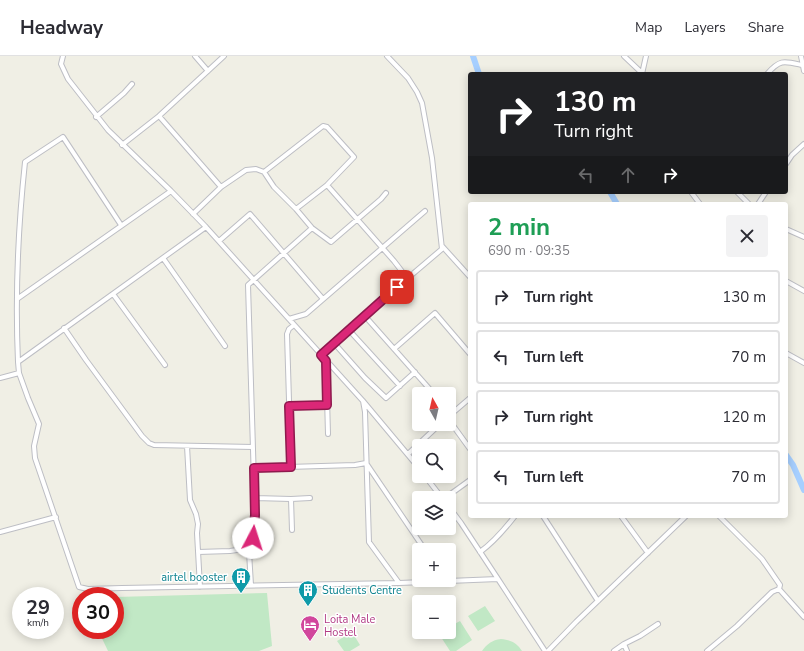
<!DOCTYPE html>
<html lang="en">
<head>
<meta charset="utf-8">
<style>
	body { margin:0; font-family:"Nunito Sans",sans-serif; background:#f2f2f3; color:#2b2b33; height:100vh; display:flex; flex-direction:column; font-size:15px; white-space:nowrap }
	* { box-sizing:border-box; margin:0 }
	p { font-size:13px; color:#7c7c81 }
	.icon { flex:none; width:22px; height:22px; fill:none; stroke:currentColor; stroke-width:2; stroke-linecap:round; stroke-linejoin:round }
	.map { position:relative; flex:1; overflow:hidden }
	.sheet { position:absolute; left:468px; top:146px; width:320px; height:316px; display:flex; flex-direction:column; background:#fff; border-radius:4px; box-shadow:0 2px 10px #0003 }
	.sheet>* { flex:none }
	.guide { position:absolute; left:468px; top:16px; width:320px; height:122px; border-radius:4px; box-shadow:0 2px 10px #0003; background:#202124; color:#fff; overflow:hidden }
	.needle { width:26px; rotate:352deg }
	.controls { position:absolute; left:412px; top:331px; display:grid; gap:8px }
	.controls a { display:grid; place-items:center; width:44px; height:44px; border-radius:4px; background:#fff; box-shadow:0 2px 10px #0003; font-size:20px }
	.speed { position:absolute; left:12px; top:531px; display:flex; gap:8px; font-size:20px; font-weight:700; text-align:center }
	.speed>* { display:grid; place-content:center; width:52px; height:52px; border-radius:50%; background:#fff; box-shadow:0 2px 10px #0003; line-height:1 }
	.speed small { font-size:10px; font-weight:400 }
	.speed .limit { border:6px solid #d22; background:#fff; color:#111 }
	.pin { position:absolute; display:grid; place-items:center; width:34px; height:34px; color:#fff; margin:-17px; border-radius:8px; box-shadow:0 2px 6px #0006 }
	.me { position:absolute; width:44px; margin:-22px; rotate:5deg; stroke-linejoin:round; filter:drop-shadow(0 0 3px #0008) }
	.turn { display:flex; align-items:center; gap:14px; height:84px; padding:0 20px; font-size:18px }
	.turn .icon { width:52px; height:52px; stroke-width:2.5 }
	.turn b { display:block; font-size:28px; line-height:34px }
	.lanes { display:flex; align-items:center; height:38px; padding:0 20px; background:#0003; justify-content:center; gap:20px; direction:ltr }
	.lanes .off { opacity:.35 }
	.round { display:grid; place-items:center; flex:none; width:42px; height:42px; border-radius:4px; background:#f2f2f3 }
	.overview { display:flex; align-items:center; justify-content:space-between; height:68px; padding:0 20px }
	h1 { font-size:24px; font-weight:700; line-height:30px; color:#1e9e55 }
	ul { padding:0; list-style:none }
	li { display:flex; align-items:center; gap:12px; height:54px; margin:0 8px 6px; padding:0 12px; border:2px solid #e1e1e2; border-radius:4px }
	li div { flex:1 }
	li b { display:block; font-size:15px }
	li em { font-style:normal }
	header { display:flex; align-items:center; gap:24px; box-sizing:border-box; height:56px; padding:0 20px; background:#fff; border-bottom:1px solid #e1e1e2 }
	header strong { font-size:19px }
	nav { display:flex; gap:22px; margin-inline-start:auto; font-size:14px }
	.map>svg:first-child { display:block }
	.green { fill:#c1e8c5 }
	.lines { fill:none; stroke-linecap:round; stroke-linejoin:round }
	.river { stroke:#a6cfff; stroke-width:6 }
	.street-casing { stroke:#bdbec4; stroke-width:6 }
	.street { stroke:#fff; stroke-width:4 }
	.route-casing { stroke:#8e194d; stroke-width:10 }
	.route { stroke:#db2777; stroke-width:7 }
	.labels { text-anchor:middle; stroke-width:3; stroke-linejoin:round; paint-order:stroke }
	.culture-label { font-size:11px; fill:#0d838f; stroke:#fff; text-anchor:end }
	.hotel-label { font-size:11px; fill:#b23c85; stroke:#fff; text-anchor:start }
</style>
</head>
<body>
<header>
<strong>Headway</strong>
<nav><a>Map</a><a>Layers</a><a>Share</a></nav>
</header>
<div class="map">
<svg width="804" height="595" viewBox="0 0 804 595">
	<rect width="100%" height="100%" fill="#f0efe5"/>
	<path class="green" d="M267 537 272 590 259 595H108L98 574H115V541Z
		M485 550 495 565 478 575 468 560Z
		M460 565 472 584 456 595H450L439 578 441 576H449V571Z
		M352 576 360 589 350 595H344L337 585Z
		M501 583C511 584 517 587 522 595H482C487 588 492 584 501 583Z"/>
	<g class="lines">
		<path class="river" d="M473 0 479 18
			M610 136 617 148
			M786 399 793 409 804 434"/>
		<g class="street-casing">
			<path id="street" d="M63 0 61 8 68 23 108 74 171 135 206 171 363 345 419 412
				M195 0 208 15
				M624 0 643 18
				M801 0 804 15
				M642 18 646 0
				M767 18C780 3 784 5 802 9
				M159 60 221 131
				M96 61 124 37 132 28
				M122 89 159 60 224 0
				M786 108 792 99 804 88
				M264 116 323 70 327 71 354 101 327 129 296 153
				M327 129 394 205 407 222
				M691 136 700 148
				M737 136 749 148
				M758 148 766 136
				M193 158 221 131 246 114 256 113 264 116 274 131 296 153 312 172 331 186 381 143 386 137
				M206 171 18 306 19 317 28 342 39 368 34 390 35 402 79 531 88 533 122 532 399 527 498 523 545 595
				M786 173 804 181
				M219 185 250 158 323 243
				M442 190 470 221
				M163 202 225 290
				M786 225 804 235
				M113 238 165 309
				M17 243 171 135
				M364 259 434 338
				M289 263 306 258 425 155
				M64 272 86 304 142 380 149 387 154 389 253 391
				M348 273 400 330
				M334 287 365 322 386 342 415 316
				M394 293 435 257 470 298
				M786 297 804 307
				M321 299 368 256 442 193 432 102 422 47 417 36 408 22 387 0
				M326 305 328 378
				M18 306C15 239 18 172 25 106L63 81 121 169
				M0 322 19 317
				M363 345 365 356 369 486 399 527
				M289 350 327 349
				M449 360 470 342
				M449 364 470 393
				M187 390 190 444 196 458 198 468 197 477 200 531
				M408 398 440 368
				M291 411 287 278 289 273 294 269
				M254 412 355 409 366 407 425 494
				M425 420 442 442
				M255 442 291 443 310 442
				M445 442 470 424
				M291 443 292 474
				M449 451 461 467 498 523
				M543 460 598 545
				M621 460 648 497
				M719 460 762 503 780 529 779 533 804 561
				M0 476 56 461
				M198 496 230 495 250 492
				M480 496C494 486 504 474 515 460
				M251 529 249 496 254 475 255 459 248 229 312 172
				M548 595 576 566 686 460
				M614 595 624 588
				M627 595 624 588 640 580 658 568
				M707 595 737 570 772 536 779 533"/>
		</g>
		<use href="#street" class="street"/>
	</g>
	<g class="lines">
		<g class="route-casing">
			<path id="route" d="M253 482 255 459 254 412 291 411 289 350 327 349 326 305 321 299 397 231"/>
		</g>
		<use href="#route" class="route"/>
	</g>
	<defs>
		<g id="building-pin" transform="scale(1)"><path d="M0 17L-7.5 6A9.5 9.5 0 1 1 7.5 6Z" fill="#0f9aa8" stroke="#fff"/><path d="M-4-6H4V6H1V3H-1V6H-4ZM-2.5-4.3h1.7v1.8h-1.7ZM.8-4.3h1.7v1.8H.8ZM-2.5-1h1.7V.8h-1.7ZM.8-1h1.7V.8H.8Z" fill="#fff"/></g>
		<g id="hotel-pin" transform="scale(1)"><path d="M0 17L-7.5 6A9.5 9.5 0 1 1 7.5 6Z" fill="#d1479c" stroke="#fff"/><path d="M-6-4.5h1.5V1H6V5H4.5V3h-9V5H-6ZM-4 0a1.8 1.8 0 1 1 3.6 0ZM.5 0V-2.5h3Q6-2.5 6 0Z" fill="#fff"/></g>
	</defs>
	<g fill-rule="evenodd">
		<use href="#building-pin" x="241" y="521"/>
		<use href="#building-pin" x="308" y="534"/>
		<use href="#hotel-pin" x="310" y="569"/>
	</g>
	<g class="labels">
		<g class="culture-label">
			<text x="227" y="525">airtel booster</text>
			<text x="322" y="538" text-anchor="start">Students Centre</text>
		</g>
		<g class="hotel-label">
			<text x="324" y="567">Loita Male<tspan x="324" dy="13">Hostel</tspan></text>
		</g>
	</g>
</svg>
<div class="controls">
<a><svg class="needle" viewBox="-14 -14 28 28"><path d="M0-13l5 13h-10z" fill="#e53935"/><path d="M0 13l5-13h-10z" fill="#7c7c81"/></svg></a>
<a><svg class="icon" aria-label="search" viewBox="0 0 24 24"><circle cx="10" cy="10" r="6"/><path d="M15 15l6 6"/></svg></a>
<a><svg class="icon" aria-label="layers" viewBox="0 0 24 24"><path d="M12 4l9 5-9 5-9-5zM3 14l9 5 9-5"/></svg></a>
<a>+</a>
<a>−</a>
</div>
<div class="speed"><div>29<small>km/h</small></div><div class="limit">30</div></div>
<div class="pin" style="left:397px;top:231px;background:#d93025"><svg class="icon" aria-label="arrive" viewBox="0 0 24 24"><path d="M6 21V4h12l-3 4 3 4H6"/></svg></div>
<svg class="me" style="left:253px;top:482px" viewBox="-20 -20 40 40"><circle r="19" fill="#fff"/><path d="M0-13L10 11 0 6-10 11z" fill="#db2777"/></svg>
<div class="guide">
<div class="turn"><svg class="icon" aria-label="right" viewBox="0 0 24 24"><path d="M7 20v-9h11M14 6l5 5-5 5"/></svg><div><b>130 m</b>Turn right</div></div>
<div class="lanes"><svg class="icon off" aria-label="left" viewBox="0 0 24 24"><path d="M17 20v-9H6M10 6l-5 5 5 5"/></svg><svg class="icon off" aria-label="ahead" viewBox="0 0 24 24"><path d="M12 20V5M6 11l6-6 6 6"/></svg><svg class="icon" aria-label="right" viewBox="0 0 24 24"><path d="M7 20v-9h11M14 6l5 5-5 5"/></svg></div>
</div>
<section class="sheet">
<div class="overview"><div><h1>2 min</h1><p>690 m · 09:35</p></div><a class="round"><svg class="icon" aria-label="close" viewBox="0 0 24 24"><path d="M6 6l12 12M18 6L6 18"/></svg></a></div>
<ul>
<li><svg class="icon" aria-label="right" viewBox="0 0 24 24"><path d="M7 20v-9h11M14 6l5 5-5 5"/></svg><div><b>Turn right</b></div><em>130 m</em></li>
<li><svg class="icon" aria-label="left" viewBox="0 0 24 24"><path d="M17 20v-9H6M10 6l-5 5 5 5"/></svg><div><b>Turn left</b></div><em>70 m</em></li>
<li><svg class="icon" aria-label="right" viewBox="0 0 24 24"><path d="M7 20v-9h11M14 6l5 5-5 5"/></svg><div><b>Turn right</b></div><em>120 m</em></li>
<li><svg class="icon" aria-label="left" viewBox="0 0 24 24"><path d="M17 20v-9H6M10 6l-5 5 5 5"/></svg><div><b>Turn left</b></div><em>70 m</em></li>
</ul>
</section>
</div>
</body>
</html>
